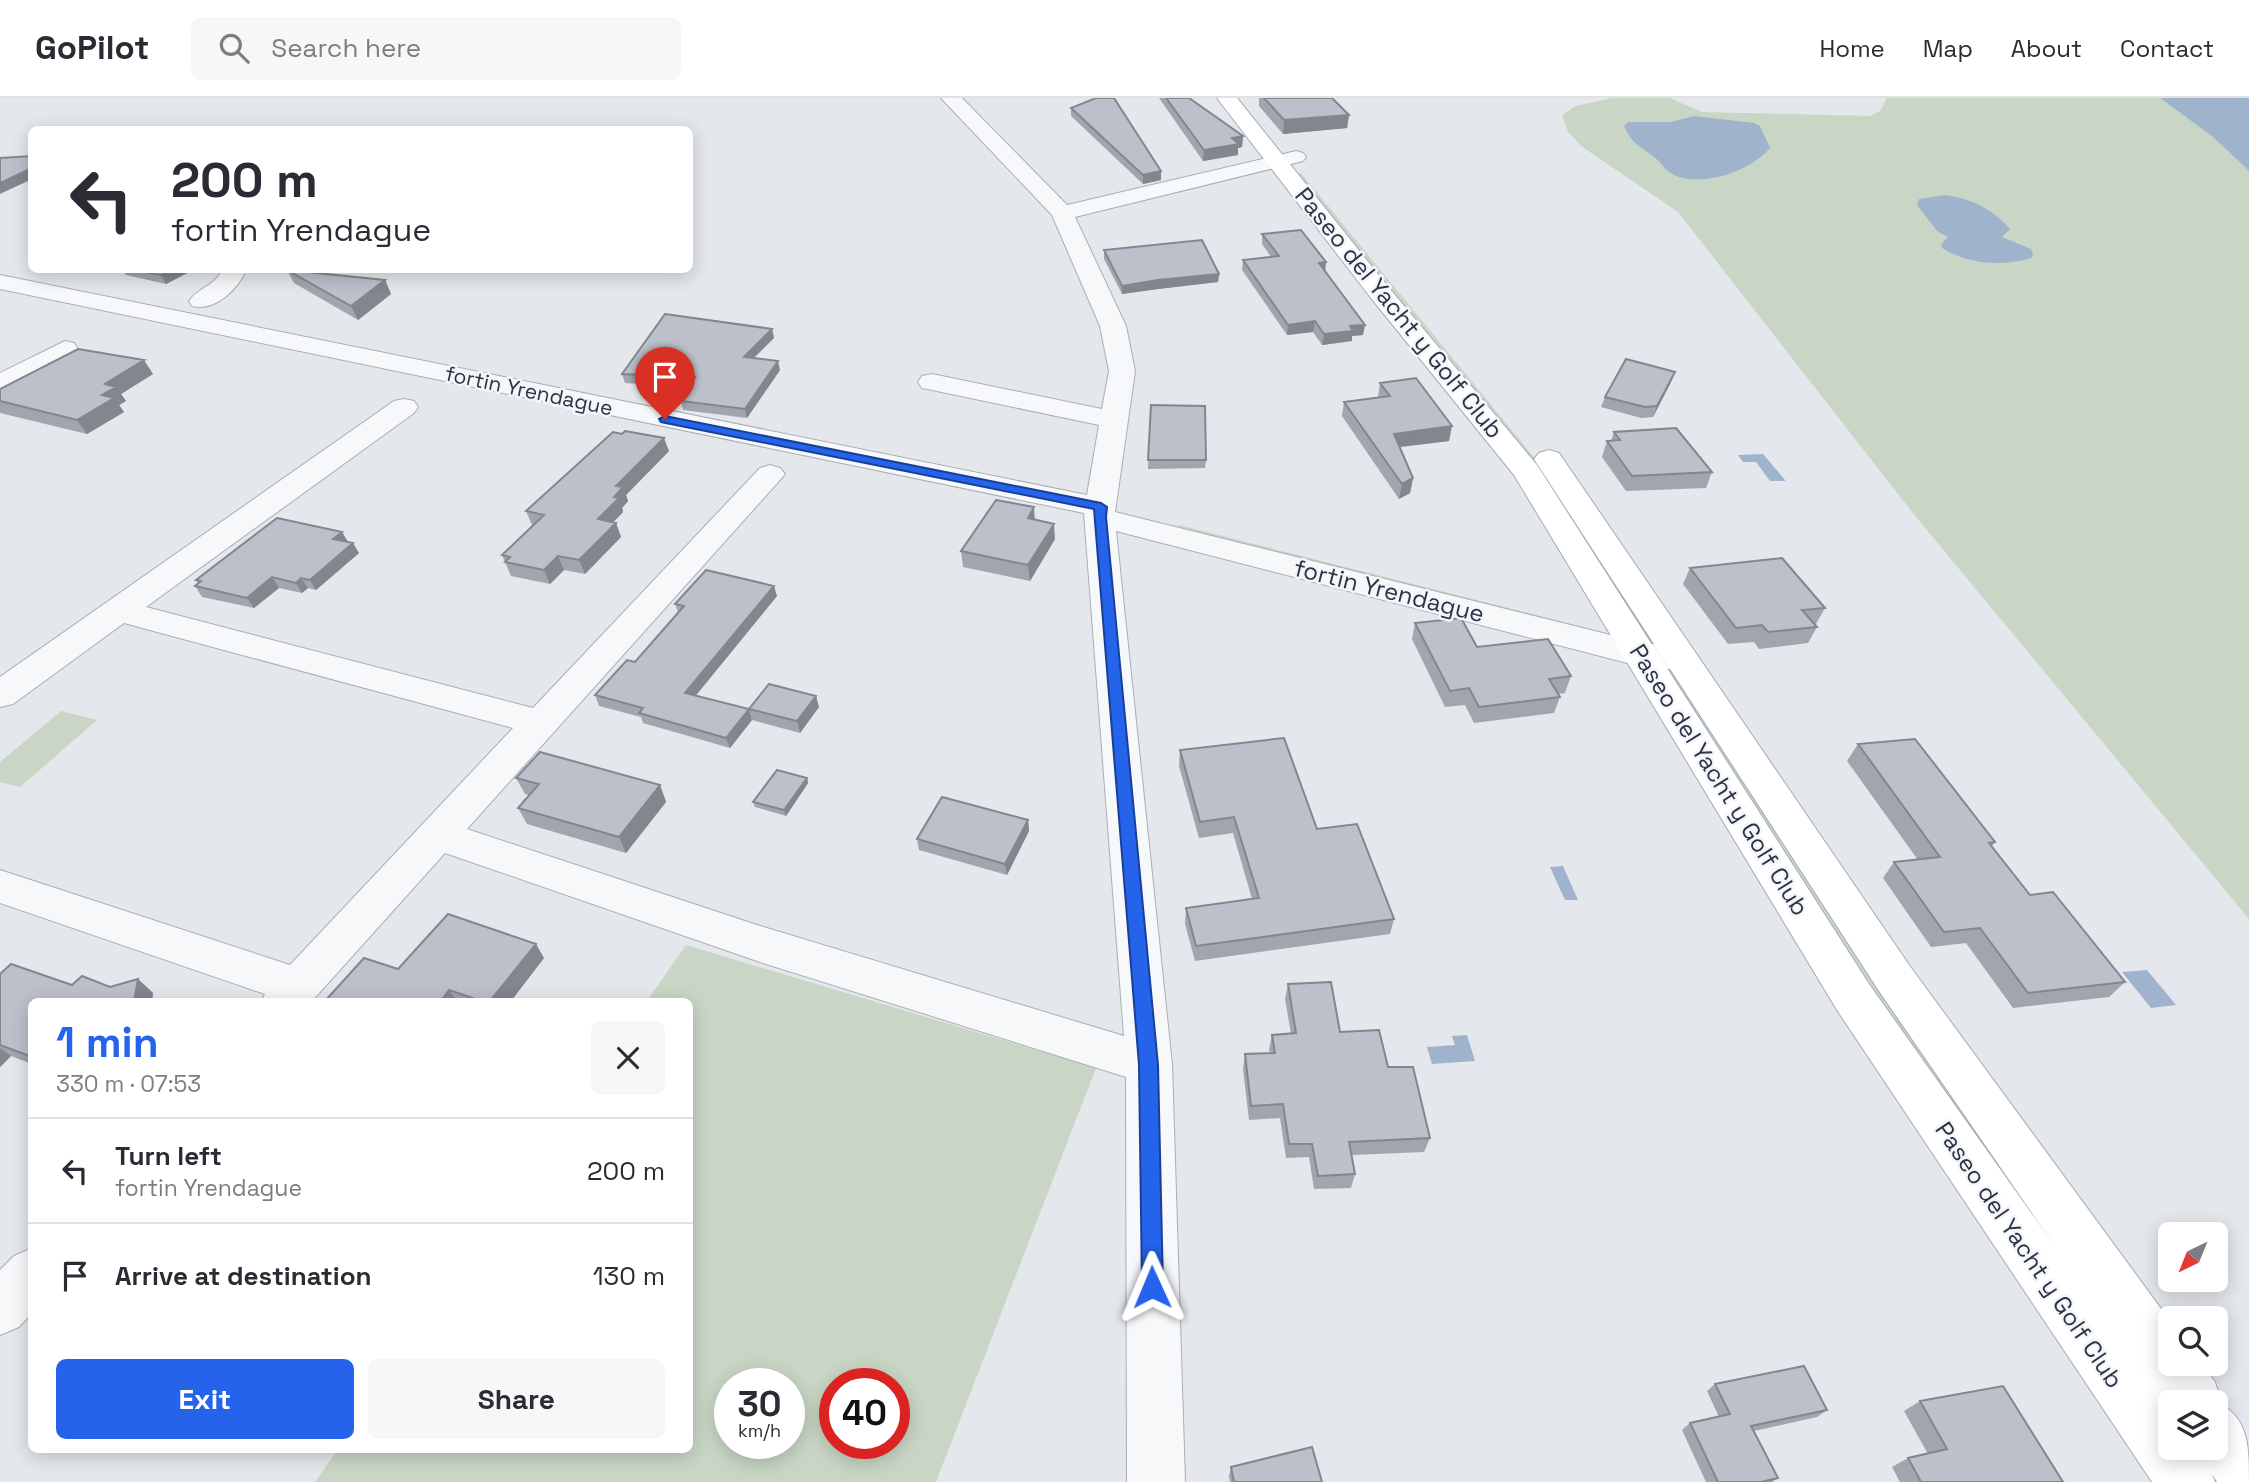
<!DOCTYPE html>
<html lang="en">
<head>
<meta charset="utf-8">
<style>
	body { margin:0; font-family:"Space Grotesk",sans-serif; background:#f7f7f7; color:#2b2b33; height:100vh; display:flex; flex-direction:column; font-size:26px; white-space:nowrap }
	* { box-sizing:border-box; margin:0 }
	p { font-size:23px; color:#7c7c81 }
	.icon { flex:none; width:38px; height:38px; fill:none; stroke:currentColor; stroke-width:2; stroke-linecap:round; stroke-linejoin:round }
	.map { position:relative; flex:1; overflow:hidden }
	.drawer { position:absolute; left:28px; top:900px; width:665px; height:455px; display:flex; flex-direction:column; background:#fff; border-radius:10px; box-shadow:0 4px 18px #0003 }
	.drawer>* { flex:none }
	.top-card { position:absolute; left:28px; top:28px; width:665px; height:147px; border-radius:10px; box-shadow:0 4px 18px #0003; background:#fff; color:#2b2b33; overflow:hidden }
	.needle { width:46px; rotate:223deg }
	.buttons { position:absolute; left:2158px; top:1124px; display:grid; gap:14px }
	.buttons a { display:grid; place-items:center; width:70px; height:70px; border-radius:10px; background:#fff; box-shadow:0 4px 18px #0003; font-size:35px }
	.speed { position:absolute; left:714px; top:1270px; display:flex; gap:14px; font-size:35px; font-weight:700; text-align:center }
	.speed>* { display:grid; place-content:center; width:91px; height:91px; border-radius:50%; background:#fff; box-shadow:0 4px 18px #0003; line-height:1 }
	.speed small { font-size:18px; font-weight:400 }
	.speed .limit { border:10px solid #d22; background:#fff; color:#111 }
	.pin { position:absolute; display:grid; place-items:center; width:60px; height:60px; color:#fff; margin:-72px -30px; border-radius:50% 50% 50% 0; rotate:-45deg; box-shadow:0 0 7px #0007 }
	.pin .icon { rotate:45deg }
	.me { position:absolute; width:77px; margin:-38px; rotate:359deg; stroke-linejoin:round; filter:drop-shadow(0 0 5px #0008) }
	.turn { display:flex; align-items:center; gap:24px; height:147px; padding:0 28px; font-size:32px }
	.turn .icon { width:91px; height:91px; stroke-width:2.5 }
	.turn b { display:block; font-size:49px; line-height:60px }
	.round { display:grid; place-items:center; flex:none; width:74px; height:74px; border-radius:10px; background:#f7f7f7 }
	.head { display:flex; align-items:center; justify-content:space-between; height:119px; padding:0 28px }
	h1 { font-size:42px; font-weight:600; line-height:52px; color:#2563eb }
	.cta { display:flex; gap:14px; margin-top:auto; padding:14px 28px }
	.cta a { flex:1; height:80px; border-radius:10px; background:#2563eb; color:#fff; font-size:28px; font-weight:600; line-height:80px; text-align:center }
	.cta a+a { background:#f7f7f7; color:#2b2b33 }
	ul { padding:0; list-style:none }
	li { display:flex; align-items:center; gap:21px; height:105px; padding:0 28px; border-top:2px solid #e1e1e2 }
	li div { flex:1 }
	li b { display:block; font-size:26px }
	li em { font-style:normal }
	header { display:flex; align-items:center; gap:42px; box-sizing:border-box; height:98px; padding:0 35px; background:#fff; border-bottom:2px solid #e1e1e2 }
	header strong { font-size:33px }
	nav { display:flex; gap:38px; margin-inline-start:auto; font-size:24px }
	.search { width:490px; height:63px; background:#f7f7f7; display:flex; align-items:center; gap:18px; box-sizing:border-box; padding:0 24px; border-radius:10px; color:#7c7c81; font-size:26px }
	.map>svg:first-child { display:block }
	.green { fill:#c9d6c5; fill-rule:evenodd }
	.water { fill:#9fb4cc }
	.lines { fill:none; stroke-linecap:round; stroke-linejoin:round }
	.minor-casing { stroke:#a9aeb7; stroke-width:2 }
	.major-casing { stroke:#a3abb8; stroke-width:2 }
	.minor { fill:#f7f8fa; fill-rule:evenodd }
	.major { fill:#fff; fill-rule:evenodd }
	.wall { fill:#a1a5ae }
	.shaded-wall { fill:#83868d }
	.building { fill:#bbc0ca; stroke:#83868d; stroke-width:2 }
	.route { fill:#2563eb; stroke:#184099; stroke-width:2 }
	.labels { text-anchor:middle; stroke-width:5; stroke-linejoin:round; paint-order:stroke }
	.far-street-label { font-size:21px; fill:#2b3445; stroke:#f4f6f9 }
	.street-label { font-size:24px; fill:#2b3445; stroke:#f4f6f9 }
</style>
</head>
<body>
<header>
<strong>GoPilot</strong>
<div class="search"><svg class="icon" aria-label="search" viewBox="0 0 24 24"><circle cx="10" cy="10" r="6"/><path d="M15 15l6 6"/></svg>Search here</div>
<nav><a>Home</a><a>Map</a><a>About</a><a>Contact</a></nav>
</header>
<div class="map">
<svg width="2249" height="1384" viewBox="0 0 2249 1384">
	<rect width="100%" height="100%" fill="#e4e7ec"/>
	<path class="green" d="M1612 0H1670L1702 14 1870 18 1880 13 1887 0H2160L2213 39 2249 73V821L1912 414 1678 114 1581 48 1568 34 1562 17 1576 8Z
		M1301 75 1537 363 1628 501H1622L1296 76Z
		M1179 427 1579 528 1582 532 1174 430Z
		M1671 574 1675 575 1876 886 2038 1128 2026 1132 1667 575Z
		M61 613 97 622 20 689 0 684V664Z
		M686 847 1096 970 936 1384H315L338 1351H690V903H647ZM730 1286H789V1346H730ZM835 1286H894V1346H835Z"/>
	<path class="water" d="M2160 0H2249V73L2213 39Z
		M1694 18 1754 25 1760 28 1770 50C1751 73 1702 90 1674 77 1665 73 1662 65 1654 59 1639 47 1633 47 1624 28L1628 24H1671Z
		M1945 97C1973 101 1992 111 2010 131L2002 139 2031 151 2033 156 2031 160C2002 169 1967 166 1942 150L1941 146 1948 139 1937 133 1917 107 1919 101Z
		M1763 356 1785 382V383H1770L1756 364H1743L1738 357Z
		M1563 768 1578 802H1565L1550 769Z
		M2147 872 2176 907 2151 910 2122 874Z
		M1467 937 1475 963 1432 966 1427 949 1455 947 1452 938Z"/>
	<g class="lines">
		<g class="minor-casing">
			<path id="minor" d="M941 0H962L1067 107 1296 53 1303 55 1306 59 1303 63 1075 119 1126 228 1135 273 1115 414 1639 544 1692 552 1697 560 1692 568 1680 572 1639 568 1116 433 1172 966 1185 1384H1127L1126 979 760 864 445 755 312 903H262L265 896 0 805V772L290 867 513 630 124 525 13 606 0 609V579L394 303 404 301 414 303 418 309 414 315 146 509 533 610 760 370 770 367 780 370 785 376 780 382 467 731 760 828 1124 938 1084 415 0 191V177L1087 397 1099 327 932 292 922 290 918 284 922 278 932 276 1102 311 1109 273 1100 228 1052 117Z
				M222 172H246C238 191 215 214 192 208L189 203C198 190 216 187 222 172Z
				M65 243 74 245 78 251 74 257 10 292 0 294V275Z
				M32 1150V1215L19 1229 0 1237V1172L14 1158Z"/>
		</g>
		<g class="major-casing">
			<path id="major" d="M1217 0H1237L1389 190 1537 367 1869 886 2056 1150 1879 893 1534 361 1539 355 1549 352 1559 355 1909 867 2170 1223V1265H2201L2215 1284 2222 1307C2249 1322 2249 1351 2249 1384H2217L2212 1376 2215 1384H2152L1837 912 1514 377 1371 200ZM2170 1304H2216V1349H2170Z"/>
		</g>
		<use href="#minor" class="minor"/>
		<use href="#major" class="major"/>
	</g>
	<path class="wall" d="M1159 0H1189L1243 38 1242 49 1238 50V57L1203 63Z
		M1259 0H1332L1349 17 1347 30 1283 36 1259 8Z
		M1071 10 1161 73V82L1143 86 1071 18Z
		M1262 136 1326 164 1325 174 1363 237 1352 238V243L1322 247 1313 234 1287 237 1242 172 1243 162 1271 159 1262 146Z
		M1104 152 1219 176 1218 184 1158 191 1122 196 1104 161Z
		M122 172H193L166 186 126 177Z
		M287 172 385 182 391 196 358 222 294 185Z
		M772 231 774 240 754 260 780 272 747 320 683 312 681 303 689 288 625 285 622 276Z
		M153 276 121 296 126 303 119 307 124 314 87 336 0 315V291Z
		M1671 284 1653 319 1641 320 1601 309 1605 299Z
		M1380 285 1449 343 1400 349 1413 380 1410 395 1399 401 1342 318 1344 304 1378 299Z
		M1151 307 1206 362 1205 370 1148 371Z
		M1614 334 1712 374 1706 390 1626 393 1602 359 1607 343H1611Z
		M669 353 626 397 628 403 622 410 623 414 613 424 616 425 621 439 585 476 564 472 550 486 511 478 502 457 533 427H532L526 413Z
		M1035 421 1055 441 1030 483 963 469 961 453Z
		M342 434 348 444 359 455 316 492 308 490 302 495 279 490 254 510 202 499 195 488 198 486 196 482Z
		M1690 470 1825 510 1816 526H1815L1817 529 1808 545 1759 551 1754 544 1728 546 1683 486Z
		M777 498 695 598 752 622 730 650 643 625 641 619 599 608 595 597 635 564 678 514 675 506Z
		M1415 525 1477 549 1571 578 1565 595 1558 596 1560 599 1554 615 1474 625 1465 607 1445 609 1412 541Z
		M819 609 800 635 752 622 749 611Z
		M1858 646 1995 744 1992 748 2030 797 2125 884 2109 899 2013 910 1966 845 1931 849 1883 780 1894 764 1918 762 1847 663Z
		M1180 652 1317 731 1394 821 1390 836 1195 863 1185 826 1186 810 1252 801 1233 735 1199 740 1179 668Z
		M516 680 660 687 666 704 626 755 527 726 518 710 529 697 525 696Z
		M807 680 808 685 786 718 755 709 753 704Z
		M1028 722 1029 733 1007 777 919 752 917 741Z
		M544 860 511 903H325L398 871Z
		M0 876 72 887 110 889 138 881 153 895 152 903H32V966L11 958 0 969Z
		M1288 886 1340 934 1388 969 1430 1040 1424 1054 1352 1057 1355 1076 1351 1090 1314 1091 1309 1059 1286 1060 1280 1020 1249 1022 1243 971 1245 956 1270 955 1269 952 1272 937 1291 936 1285 901Z
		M1715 1286 1827 1312 1817 1319 1754 1333 1778 1380 1772 1384H1706L1682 1332 1690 1325 1719 1319 1707 1293Z
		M1920 1303 2063 1384H1900L1892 1369 1908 1360 1928 1356 1904 1313Z
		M1231 1369 1322 1384H1230L1229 1378Z"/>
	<path class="shaded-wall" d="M1349 17 1347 30 1283 36 1284 22Z
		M1243 38 1242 49 1238 50V57L1203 63 1204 52 1232 40Z
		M32 70V81L0 96V85Z
		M1161 73V82L1143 86V77Z
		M1326 164 1325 174 1319 165Z
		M172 172H193L166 186 161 177Z
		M1219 176 1218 184 1158 191 1122 196V188L1158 182Z
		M385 182 391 196 358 222 351 208Z
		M1315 223 1313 234 1287 237 1288 227Z
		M1365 227 1363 237 1352 238V243L1322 247 1324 236 1350 228Z
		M772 231 774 240 746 267 744 259Z
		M144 262 153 276 121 296 126 303 119 307 124 314 87 336 77 322 102 297 105 286Z
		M778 263 780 272 747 320 745 311Z
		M1675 274 1671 284 1653 319 1657 308Z
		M1452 328 1449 343 1391 350 1394 336Z
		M664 340 669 353 626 397 628 403 622 410 623 414 603 435 598 421 614 399 616 388Z
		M1413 380 1410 395 1399 401 1402 386Z
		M1034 409 1035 425 1028 420Z
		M616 425 621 439 585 476 579 462Z
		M1054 426 1055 441 1030 483 1028 467Z
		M342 434 348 444 333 441Z
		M353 445 359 455 316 492 310 482Z
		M558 458 564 472 550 486 544 472Z
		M272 479 279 490 254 510 247 500Z
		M301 480 308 490 302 495 296 485Z
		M774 488 777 498 689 606 685 595Z
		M816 598 819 609 800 635 797 623Z
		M749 611 752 622 730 650 726 640Z
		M807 680 808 685 786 718 784 712Z
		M660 687 666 704 626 755 619 739Z
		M1028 722 1029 733 1007 777 1005 766Z
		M536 846 544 860 511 903H490Z
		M138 881 153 895 152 903H134Z
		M449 892 457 903H441Z
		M0 950 11 958 0 969Z"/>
	<path class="building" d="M1096 0H1114L1161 73 1143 77 1071 10Z
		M1166 0H1189L1243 38 1232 40 1239 46 1204 52Z
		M1264 0H1332L1349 17 1284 22Z
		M32 58V70L0 85V60Z
		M1301 132 1326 164 1319 165 1365 227 1350 228 1353 233 1324 236 1315 223 1288 227 1243 162 1279 158 1262 136Z
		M1202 142 1219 176 1158 182 1122 188 1104 152Z
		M135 172H172L161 177Z
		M287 172 385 182 351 208Z
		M665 216 772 231 744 259 778 263 745 311 681 303 695 279 622 276Z
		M78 251 144 262 105 286 116 289 102 297 114 300 77 322 0 303V291Z
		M1626 261 1675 274 1657 308 1645 309 1605 299Z
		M1416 280 1452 328 1394 336 1413 380 1402 386 1344 304 1390 298 1380 285Z
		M1151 307 1205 308 1206 362H1148Z
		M1676 330 1712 374 1632 378 1607 343 1620 342 1614 334Z
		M625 333 664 340 616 388 623 389 614 399 619 400 598 421 616 425 579 462 558 458 544 472 505 464 510 459 502 457 544 417 526 413 613 334 622 336Z
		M996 402 1034 409 1028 420 1054 426 1028 467 961 453Z
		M277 420 342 434 333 441 353 445 310 482 301 480 296 485 272 479 247 500 195 488 201 483 196 482Z
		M1782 460 1825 510 1802 512 1817 529 1768 534 1762 527 1736 530 1690 470Z
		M706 472 774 488 685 595 749 611 726 640 639 615 643 610 595 597 627 562 635 564 684 508 675 506Z
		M1461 520 1477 549 1548 541 1571 578 1549 581 1560 599 1479 609 1469 590 1450 593 1415 525Z
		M769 586 816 598 797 623 749 611Z
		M1284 640 1317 731 1357 726 1394 821 1196 848 1186 810 1259 800 1234 719 1200 724 1180 652Z
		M1915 641 1995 744 1989 745 2030 797 2053 794 2125 884 2028 895 1980 830 1944 834 1894 764 1940 759 1858 646Z
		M540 654 660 687 619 739 518 710 539 686 516 680Z
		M777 672 807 680 784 712 753 704Z
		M942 699 1028 722 1005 766 917 741Z
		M448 816 536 846 490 903H481L449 892 441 903H325L364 860 398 871Z
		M11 866 72 887 82 878 110 889 138 881 134 903H32V959L0 947V876Z
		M1331 884 1340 934 1379 932 1388 969H1413L1430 1040 1349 1044 1355 1076 1318 1078 1312 1046H1289L1283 1006 1251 1008 1245 956 1275 955 1272 937 1296 935 1288 886Z
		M1804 1268 1827 1312 1751 1328 1778 1380 1761 1384H1718L1690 1325 1730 1316 1715 1286Z
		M2003 1288 2063 1384H1921L1908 1360 1947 1351 1920 1303Z
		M1312 1349 1322 1384H1234L1231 1369Z"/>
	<path class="route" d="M665 318 1101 405 1107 409 1106 419 1158 967 1163 1189 1160 1197 1152 1200 1145 1197 1142 1189 1139 967 1094 411 661 324 659 321Z"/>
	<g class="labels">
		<g class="far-street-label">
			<text transform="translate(529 293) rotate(12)" y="7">fortin Yrendague</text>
		</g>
		<g class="street-label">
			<text transform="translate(1399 215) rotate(51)" y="8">Paseo del Yacht y Golf Club</text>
			<text transform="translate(1389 493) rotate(14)" y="8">fortin Yrendague</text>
			<text transform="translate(1719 682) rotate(58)" y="8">Paseo del Yacht y Golf Club</text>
			<text transform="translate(2029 1157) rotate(56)" y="8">Paseo del Yacht y Golf Club</text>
		</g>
	</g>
</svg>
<div class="buttons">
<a><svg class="needle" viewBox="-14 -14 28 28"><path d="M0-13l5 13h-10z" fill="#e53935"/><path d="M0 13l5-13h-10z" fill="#7c7c81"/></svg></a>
<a><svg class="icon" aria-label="search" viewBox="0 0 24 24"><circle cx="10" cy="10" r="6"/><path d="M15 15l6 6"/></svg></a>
<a><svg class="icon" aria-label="layers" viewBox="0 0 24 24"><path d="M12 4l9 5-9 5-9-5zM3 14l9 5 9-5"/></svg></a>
</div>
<div class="speed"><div>30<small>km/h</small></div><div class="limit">40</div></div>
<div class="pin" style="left:665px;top:321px;background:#d93025"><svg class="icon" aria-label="arrive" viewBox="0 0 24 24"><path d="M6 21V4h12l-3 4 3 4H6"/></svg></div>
<svg class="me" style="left:1152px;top:1189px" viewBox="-20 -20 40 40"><path d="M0-17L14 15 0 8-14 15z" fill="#2563eb" stroke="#fff" stroke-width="4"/></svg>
<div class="top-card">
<div class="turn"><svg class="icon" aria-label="left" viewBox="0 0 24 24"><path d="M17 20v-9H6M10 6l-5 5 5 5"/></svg><div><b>200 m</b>fortin Yrendague</div></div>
</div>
<section class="drawer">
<div class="head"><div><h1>1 min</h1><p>330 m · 07:53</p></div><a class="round"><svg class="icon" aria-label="close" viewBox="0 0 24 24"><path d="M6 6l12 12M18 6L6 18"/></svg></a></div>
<ul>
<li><svg class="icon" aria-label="left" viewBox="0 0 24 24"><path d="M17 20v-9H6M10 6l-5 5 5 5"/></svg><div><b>Turn left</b><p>fortin Yrendague</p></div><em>200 m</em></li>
<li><svg class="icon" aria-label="arrive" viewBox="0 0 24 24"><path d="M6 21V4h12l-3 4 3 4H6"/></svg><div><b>Arrive at destination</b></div><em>130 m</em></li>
</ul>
<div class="cta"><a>Exit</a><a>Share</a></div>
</section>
</div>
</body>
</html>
